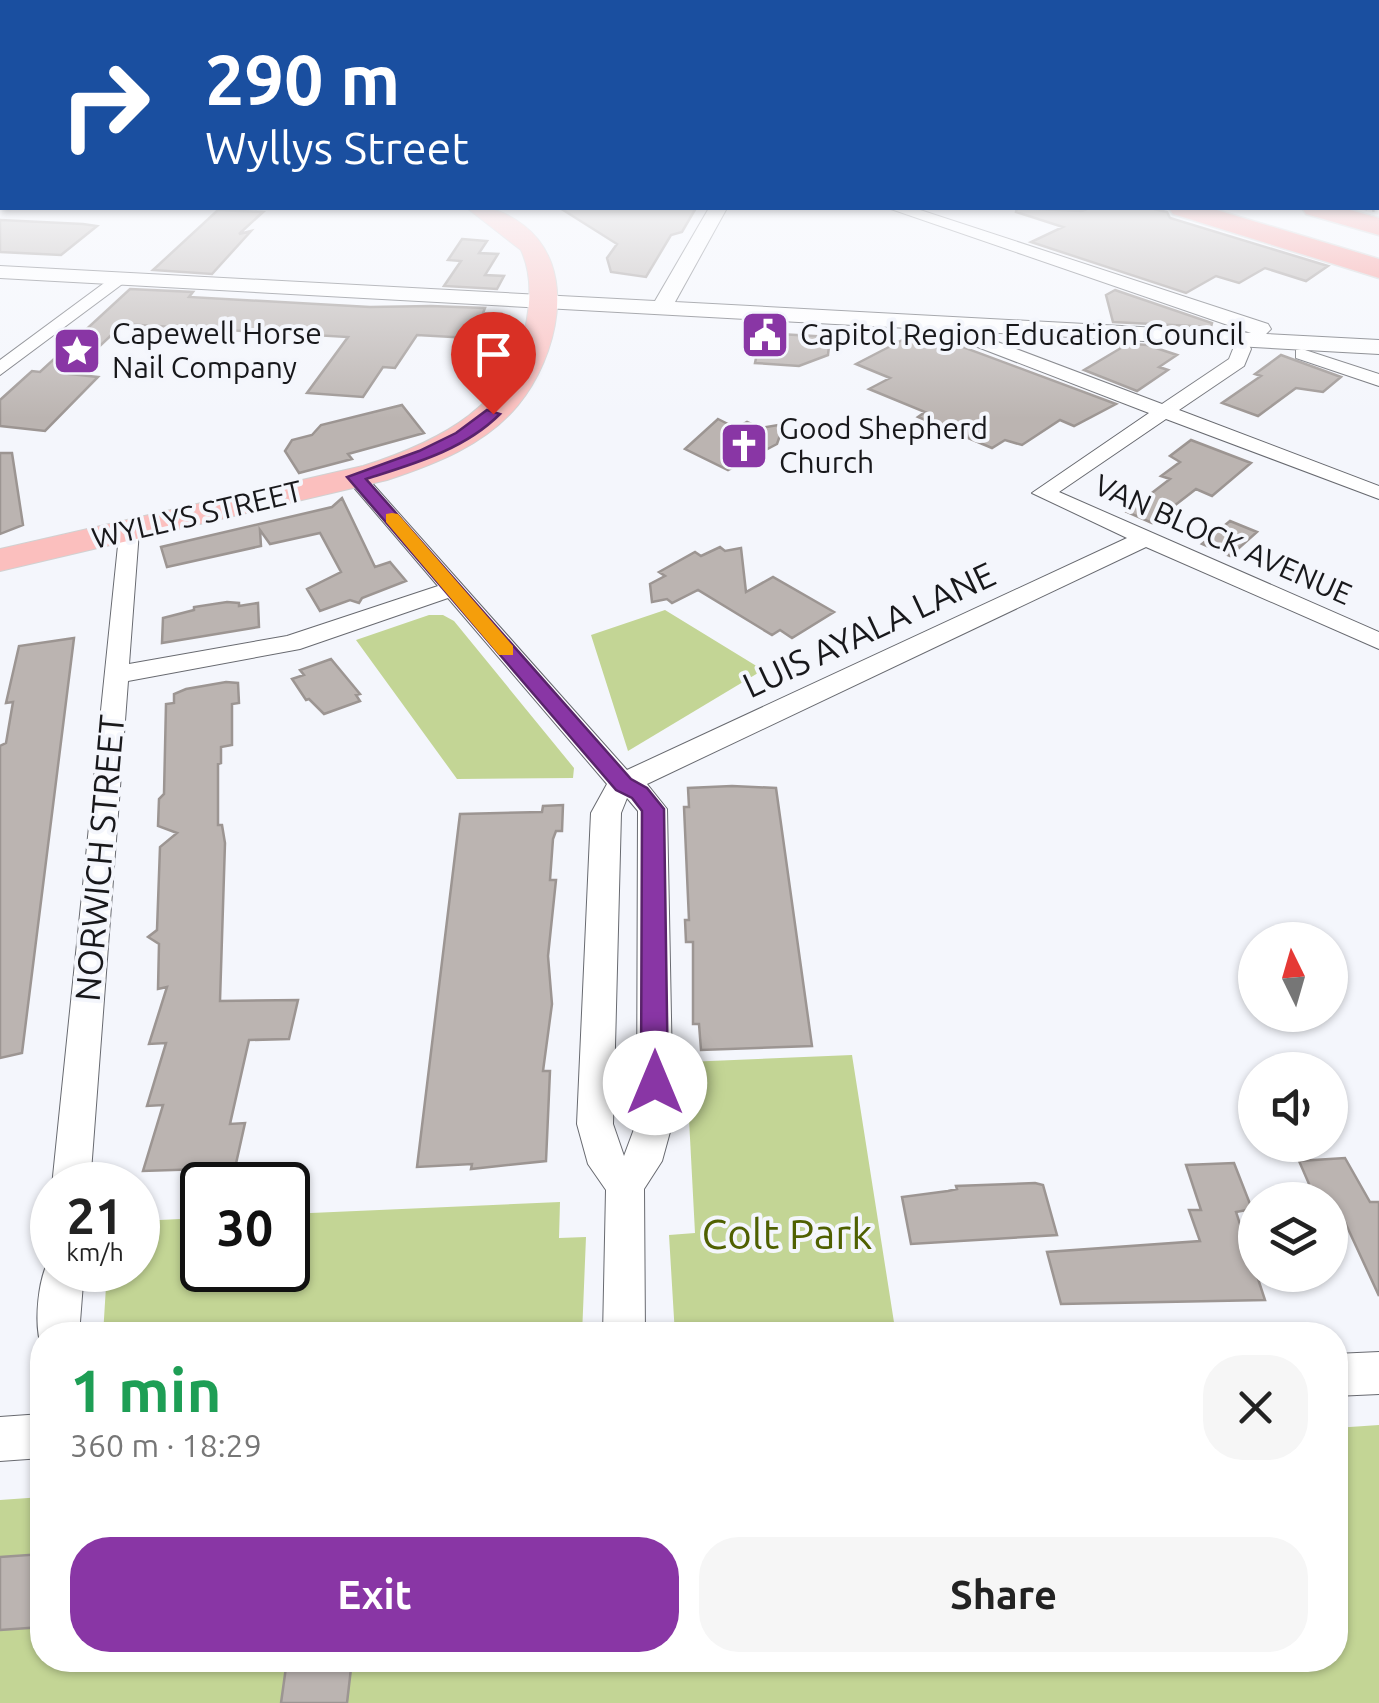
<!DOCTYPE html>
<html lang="en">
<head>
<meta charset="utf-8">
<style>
	body { margin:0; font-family:Ubuntu,sans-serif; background:#f6f6f6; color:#222; height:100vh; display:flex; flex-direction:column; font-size:38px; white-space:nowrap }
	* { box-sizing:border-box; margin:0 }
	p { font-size:32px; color:#767676 }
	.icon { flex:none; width:55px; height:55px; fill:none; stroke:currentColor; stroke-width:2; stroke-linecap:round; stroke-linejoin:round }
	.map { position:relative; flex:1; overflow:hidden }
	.side { position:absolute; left:30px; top:1322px; width:1318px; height:350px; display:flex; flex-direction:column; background:#fff; border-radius:40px; box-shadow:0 2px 8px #0004 }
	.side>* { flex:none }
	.guide { position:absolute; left:0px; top:0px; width:1380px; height:210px; box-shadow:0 2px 8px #0004; background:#1a4fa0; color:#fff; overflow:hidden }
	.needle { width:65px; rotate:355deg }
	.controls { position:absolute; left:1238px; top:922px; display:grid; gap:20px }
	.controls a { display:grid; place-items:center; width:110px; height:110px; border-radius:50%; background:#fff; box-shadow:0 2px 8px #0004; font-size:50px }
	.speed { position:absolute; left:30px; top:1162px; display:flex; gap:20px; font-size:50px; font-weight:700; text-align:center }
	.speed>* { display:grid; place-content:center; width:130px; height:130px; border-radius:50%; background:#fff; box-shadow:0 2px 8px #0004; line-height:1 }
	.speed small { font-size:25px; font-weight:400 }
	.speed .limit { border:5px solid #111; border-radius:15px; background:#fff; color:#111 }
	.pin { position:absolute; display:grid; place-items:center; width:85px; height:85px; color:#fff; margin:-102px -42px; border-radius:50% 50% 50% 0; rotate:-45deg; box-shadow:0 0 10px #0007 }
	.pin .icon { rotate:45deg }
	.me { position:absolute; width:110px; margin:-55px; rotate:0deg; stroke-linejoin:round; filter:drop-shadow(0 0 8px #0008) }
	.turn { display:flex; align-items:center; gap:35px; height:210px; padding:0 40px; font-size:45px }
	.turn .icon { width:130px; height:130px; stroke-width:2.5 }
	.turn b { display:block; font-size:70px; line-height:85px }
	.round { display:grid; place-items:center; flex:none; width:105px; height:105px; border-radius:40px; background:#f6f6f6 }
	.headline { display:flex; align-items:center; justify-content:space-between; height:170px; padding:0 40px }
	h1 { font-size:60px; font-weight:700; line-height:75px; color:#1e9e55 }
	.button { display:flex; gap:20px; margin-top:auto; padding:20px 40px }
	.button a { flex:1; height:115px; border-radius:40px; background:#8936a5; color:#fff; font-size:40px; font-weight:700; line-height:115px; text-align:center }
	.button a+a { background:#f6f6f6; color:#222 }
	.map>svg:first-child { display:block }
	.green { fill:#c3d595 }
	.building { fill:#bbb4b1; stroke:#9c9592; stroke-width:2.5 }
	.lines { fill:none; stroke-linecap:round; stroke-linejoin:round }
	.minor-casing { stroke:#686a70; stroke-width:2 }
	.tertiary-casing { stroke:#686a70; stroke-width:2 }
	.primary-casing { stroke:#d1d1d1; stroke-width:2 }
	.motorway-casing { stroke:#d1d1d1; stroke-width:3 }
	.minor { fill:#fff; fill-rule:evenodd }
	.tertiary { fill:#fff; fill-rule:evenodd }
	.primary { fill:#fbbfbe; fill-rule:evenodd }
	.motorway { fill:#f89593; fill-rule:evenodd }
	.rail { stroke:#898a8f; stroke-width:4; stroke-dasharray:2.5 5; stroke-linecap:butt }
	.route { fill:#8936a5; stroke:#59236b; stroke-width:2.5 }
	.slow { fill:#f59e0b }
	.labels { text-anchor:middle; stroke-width:8; stroke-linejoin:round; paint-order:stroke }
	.far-poi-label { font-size:30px; fill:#18181b; stroke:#f4f6fc; text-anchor:start }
	.far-street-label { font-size:30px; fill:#18181b; stroke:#f4f6fc }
	.street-label { font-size:35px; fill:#18181b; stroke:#f4f6fc }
	.near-park-label { font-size:42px; fill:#4f6001; stroke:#f4f6fc }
</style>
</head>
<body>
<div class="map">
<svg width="1379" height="1703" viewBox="0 0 1379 1703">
	<rect width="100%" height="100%" fill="#f4f6fc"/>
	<path class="green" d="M665 610 763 670 628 751 591 635Z
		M429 615H443L454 621 574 768 573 778 457 779 356 640Z
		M852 1055 896 1335H675L669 1235 695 1233 686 1062Z
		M560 1202 559 1238 586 1237 582 1335H103L107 1270H138V1221L202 1218V1270H288V1214Z
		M1379 1425V1703H0V1500L42 1497V1660H1335V1428Z"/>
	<path class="building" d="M560 208H696L682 232 671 235 646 277 611 272 607 258 617 244Z
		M1017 208 1082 211 1089 208H1150L1167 212 1170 218 1328 266 1306 281 1265 268 1239 283 1216 276 1186 293 1031 242 1063 227 1016 212Z
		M218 210 263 212 239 234 251 231 212 274 153 270Z
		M0 220 83 224 97 226 61 255 0 252Z
		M462 239 487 241 479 253 498 254 485 275 504 276 497 289 444 286 461 261 448 260Z
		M130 289 193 292 189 297 370 307 431 306 485 308 483 313 501 314 487 339 417 335 395 368 383 367 363 397 307 393 348 337 123 324 70 374 98 377 45 431 0 426V400L32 371 40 372Z
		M1115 290 1212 323 1211 327 1113 322 1106 295Z
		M761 333 830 337 828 355 799 366 755 363Z
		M910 336 926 342 936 337 1116 404 1074 426 1060 420 1022 445 1005 440 992 448 918 417 925 412 869 389 890 378 856 364Z
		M1120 343 1147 345 1177 355 1159 367 1168 370 1137 391 1084 370 1121 348Z
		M1281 355 1341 377 1323 392 1296 388 1258 416 1222 403 1261 376 1255 374Z
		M402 405 424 433 348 454 352 459 299 473 285 451 292 440 312 435 321 425Z
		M718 419 736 428 747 422 760 428 784 424 777 444 728 470 685 449Z
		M1191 440 1251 463 1212 496 1196 489 1152 523 1127 512 1170 479 1161 476 1180 462 1170 456Z
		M0 453H12L23 525 0 534Z
		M342 498 375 567 390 562 406 581 362 598 359 603 350 600 320 611 307 589 341 572 320 533 270 544 260 530 261 546 167 567 161 547 332 507Z
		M1230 521 1257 532 1230 556 1202 544Z
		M720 547 725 551 741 548 746 592 773 577 834 612 792 638 780 630 772 635 698 590 672 603 667 599 652 602 650 584 665 576 659 572 695 552 701 556Z
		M227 602 239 603V606L258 603 259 627 162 643 163 618 194 610V607Z
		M74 638 22 1053 0 1058V746L6 743 13 702 6 703 19 646Z
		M331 659 360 694 356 695 360 701 324 714 309 699 306 700 292 679 304 675 300 670Z
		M226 682 238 683 239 703 232 704V745L221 747V763L218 764V825H222L225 843 220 1001 298 1000 289 1039 249 1040 230 1124 245 1123 235 1168 143 1171 163 1105 147 1106 166 1043 149 1044 167 987 158 989 159 944 148 937 157 930 160 847 177 833 158 826 159 799 164 794 166 704 174 703V694L186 689Z
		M732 786 776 788 812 1046 701 1050 699 1024H693V942H686L685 920H689L684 807H689L688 788Z
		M563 805 562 831H556L553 839 550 880H556L548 956 552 1004 543 1071H550L546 1161 471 1169 472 1164 417 1167 460 814 542 812 543 806Z
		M1345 1158 1370 1202H1379V1296L1338 1207 1330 1208V1200H1316L1299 1161Z
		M1234 1163 1252 1209 1236 1212 1265 1300 1061 1304 1047 1252 1200 1241 1189 1210H1201L1186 1165Z
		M1035 1183 1043 1185 1057 1235 911 1244 902 1197 948 1191 957 1189 956 1186Z
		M42 1554V1627L0 1630V1557Z
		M287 1660H352L347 1703H281Z"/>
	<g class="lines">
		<g class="minor-casing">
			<path id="minor" d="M115 275 129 279 0 375V360Z
				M952 319 987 338 1162 404 1229 359 1233 349 1229 339 1232 335H1244L1251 349 1244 366 1179 410 1379 486V499L1166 419 1059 492 1379 632V649L1146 547 647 784 667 809 673 1121 662 1161 644 1189 645 1335H603L606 1190 588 1164 577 1124 591 813 607 784 448 598 300 649 128 681 90 1185 52 1186 120 526 128 524 139 531 129 664 287 636 438 586 345 477 356 471 363 473 627 770 1127 538 1032 493 1149 413 975 346 946 328 943 324ZM627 798 638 811 637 1121 624 1156 613 1124 621 813Z
				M1302 349 1379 374V386L1296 358V350Z
				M52 1255V1270H84L79 1335H42V1348C33 1325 38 1274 52 1255Z
				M1379 1352V1394L1335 1396V1354Z
				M42 1414V1458L0 1461V1417Z"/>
		</g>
		<g class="tertiary-casing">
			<path id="tertiary" d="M709 208H727L675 302 1251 333 888 208H914L1268 324 1271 329 1266 334 1379 340V354L0 278V266L655 301Z"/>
		</g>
		<g class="primary-casing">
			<path id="primary" d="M467 208C490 206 504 211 523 225 580 268 557 358 518 405 485 445 435 464 387 480L0 571V549L363 466C438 442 515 405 527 319 531 296 531 272 521 250Z"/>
		</g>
		<g class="motorway-casing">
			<path id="motorway" d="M1169 208H1210L1379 259V278L1173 214Z
				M1302 208H1343L1379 218V235L1306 214Z"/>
		</g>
		<use href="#minor" class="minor"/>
		<use href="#tertiary" class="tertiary"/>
		<use href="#primary" class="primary"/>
		<use href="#motorway" class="motorway"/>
		<path class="rail" d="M1365 208 1379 211"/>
	</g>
	<linearGradient id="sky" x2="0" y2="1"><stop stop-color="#75aae2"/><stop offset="0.43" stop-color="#fafbfe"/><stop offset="1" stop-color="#fafbfe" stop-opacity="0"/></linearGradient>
	<rect width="1379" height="419" fill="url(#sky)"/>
	<path class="route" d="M487 410 500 414C464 450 413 464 366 479L631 779 647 788 664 809 668 1083 664 1091 655 1095 645 1091 641 1083 642 811 632 798 616 790 347 477 419 451 456 433Z"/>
	<path class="slow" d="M392 513 398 514 513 646V655H499L386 522V514Z"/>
	<defs>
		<g id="civic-square" transform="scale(2.5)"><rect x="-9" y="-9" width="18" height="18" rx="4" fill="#8936a5" stroke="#f4f6fc"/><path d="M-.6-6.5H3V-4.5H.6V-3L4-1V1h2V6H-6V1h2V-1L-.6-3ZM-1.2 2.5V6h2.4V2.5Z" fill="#fff"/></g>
		<g id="sight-square" transform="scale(2.5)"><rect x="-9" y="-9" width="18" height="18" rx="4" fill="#8936a5" stroke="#f4f6fc"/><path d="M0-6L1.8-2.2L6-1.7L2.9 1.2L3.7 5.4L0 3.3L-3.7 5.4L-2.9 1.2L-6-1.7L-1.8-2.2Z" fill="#fff"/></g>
		<g id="church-square" transform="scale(2.5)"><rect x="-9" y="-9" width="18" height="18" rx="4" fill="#8936a5" stroke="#f4f6fc"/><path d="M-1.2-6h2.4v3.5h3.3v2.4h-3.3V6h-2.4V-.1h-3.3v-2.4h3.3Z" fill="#fff"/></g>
	</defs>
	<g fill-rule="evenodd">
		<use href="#civic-square" x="765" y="335"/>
		<use href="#sight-square" x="77" y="351"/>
		<use href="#church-square" x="744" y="446"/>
	</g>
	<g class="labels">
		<g class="far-poi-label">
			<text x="112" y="344">Capewell Horse<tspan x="112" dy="34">Nail Company</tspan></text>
			<text x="800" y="345">Capitol Region Education Council</text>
			<text x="779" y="439">Good Shepherd<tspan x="779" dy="34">Church</tspan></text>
		</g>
		<g class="far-street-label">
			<text transform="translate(197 515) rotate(-13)" y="10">WYLLYS STREET</text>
			<text transform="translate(1223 540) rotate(24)" y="10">VAN BLOCK AVENUE</text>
		</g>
		<g class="street-label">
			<text transform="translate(869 630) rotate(-25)" y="12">LUIS AYALA LANE</text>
			<text transform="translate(100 858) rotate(-85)" y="12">NORWICH STREET</text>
		</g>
		<g class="near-park-label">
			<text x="787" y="1249">Colt Park</text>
		</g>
	</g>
</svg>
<div class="controls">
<a><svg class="needle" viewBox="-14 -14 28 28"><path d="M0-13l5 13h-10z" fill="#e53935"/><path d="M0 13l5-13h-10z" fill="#767676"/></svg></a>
<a><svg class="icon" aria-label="sound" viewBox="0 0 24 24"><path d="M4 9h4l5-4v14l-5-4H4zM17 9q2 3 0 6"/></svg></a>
<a><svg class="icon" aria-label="layers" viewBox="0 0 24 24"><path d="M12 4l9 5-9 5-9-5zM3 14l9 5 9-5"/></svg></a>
</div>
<div class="speed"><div>21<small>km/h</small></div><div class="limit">30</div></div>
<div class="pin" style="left:493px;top:414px;background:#d93025"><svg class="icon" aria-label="arrive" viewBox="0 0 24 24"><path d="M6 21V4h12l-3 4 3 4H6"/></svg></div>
<svg class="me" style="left:655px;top:1083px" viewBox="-20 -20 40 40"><circle r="19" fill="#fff"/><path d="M0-13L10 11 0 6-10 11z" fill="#8936a5"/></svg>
<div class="guide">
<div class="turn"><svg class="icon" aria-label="right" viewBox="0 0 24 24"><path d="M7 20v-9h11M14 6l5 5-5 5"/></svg><div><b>290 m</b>Wyllys Street</div></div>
</div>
<section class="side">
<div class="headline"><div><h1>1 min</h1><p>360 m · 18:29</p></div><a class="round"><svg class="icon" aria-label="close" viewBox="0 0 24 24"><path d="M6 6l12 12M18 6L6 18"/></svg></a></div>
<div class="button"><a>Exit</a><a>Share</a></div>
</section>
</div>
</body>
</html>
